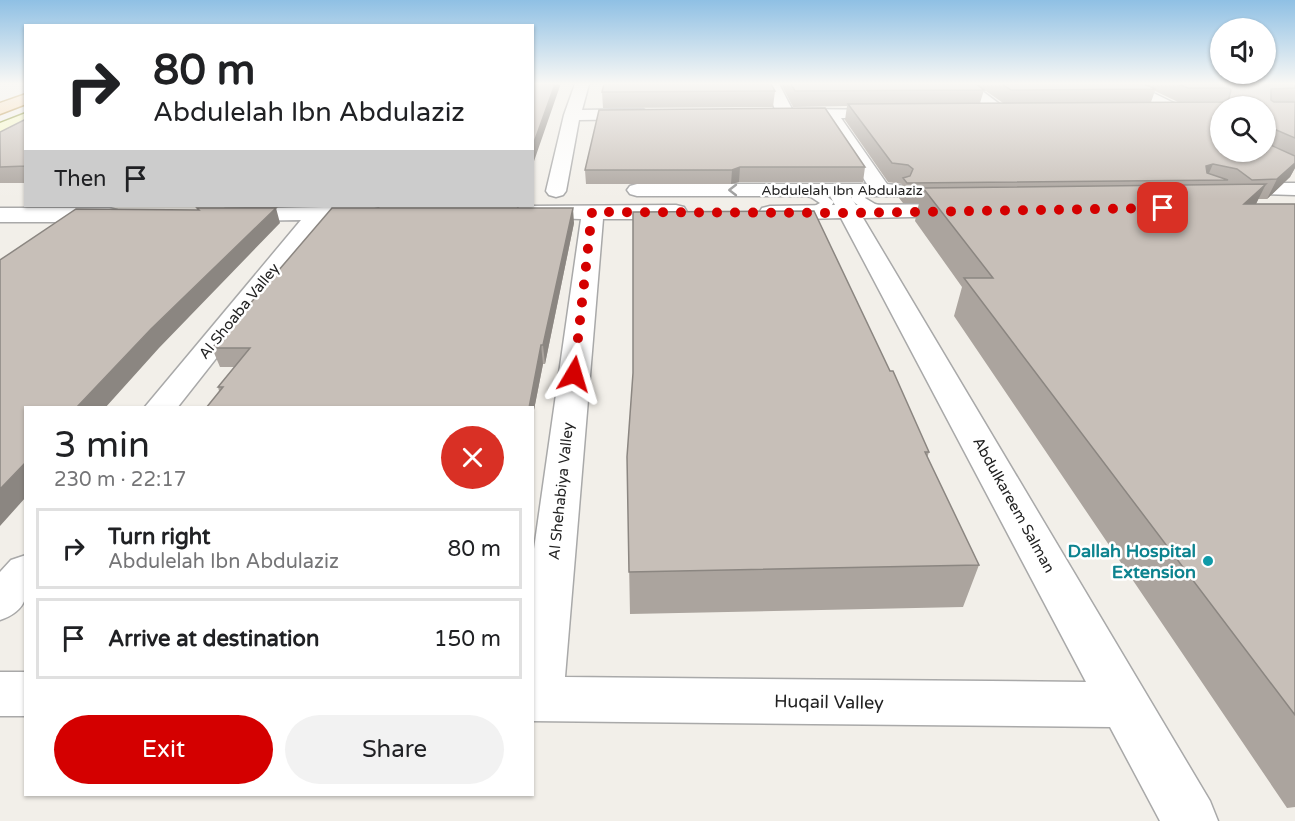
<!DOCTYPE html>
<html lang="en">
<head>
<meta charset="utf-8">
<style>
	body { margin:0; font-family:"Varela Round",sans-serif; background:#f2f2f2; color:#202124; height:100vh; display:flex; flex-direction:column; font-size:22px; white-space:nowrap }
	* { box-sizing:border-box; margin:0 }
	p { font-size:20px; color:#757577 }
	.icon { flex:none; width:33px; height:33px; fill:none; stroke:currentColor; stroke-width:2; stroke-linecap:round; stroke-linejoin:round }
	.map { position:relative; flex:1; overflow:hidden }
	.side { position:absolute; left:24px; top:406px; width:510px; height:390px; display:flex; flex-direction:column; background:#fff; border-radius:0px; box-shadow:0 2px 4px #0004 }
	.side>* { flex:none }
	.top-card { position:absolute; left:24px; top:24px; width:510px; height:183px; border-radius:0px; box-shadow:0 2px 4px #0004; background:#fff; color:#202124; overflow:hidden }
	.controls { position:absolute; left:1210px; top:18px; display:grid; gap:12px }
	.controls a { display:grid; place-items:center; width:66px; height:66px; border-radius:50%; background:#fff; box-shadow:0 2px 4px #0004; font-size:30px }
	.pin { position:absolute; display:grid; place-items:center; width:51px; height:51px; color:#fff; margin:-26px; border-radius:12px; box-shadow:0 3px 9px #0006 }
	.me { position:absolute; width:66px; margin:-33px; rotate:7deg; stroke-linejoin:round; filter:drop-shadow(0 0 4px #0008) }
	.turn { display:flex; align-items:center; gap:21px; height:126px; padding:0 30px; font-size:27px }
	.turn .icon { width:78px; height:78px; stroke-width:2.5 }
	.turn b { display:block; font-size:42px; line-height:51px }
	.then { display:flex; align-items:center; height:57px; padding:0 30px; background:#0003; gap:12px; font-size:22px }
	.round { display:grid; place-items:center; flex:none; width:63px; height:63px; border-radius:32px; background:#f2f2f2 }
	.head { display:flex; align-items:center; justify-content:space-between; height:102px; padding:0 30px }
	h1 { font-size:36px; font-weight:600; line-height:45px }
	.button { display:flex; gap:12px; margin-top:auto; padding:12px 30px }
	.button a { flex:1; height:69px; border-radius:36px; background:#d40000; color:#fff; font-size:24px; font-weight:600; line-height:69px; text-align:center }
	.button a+a { background:#f2f2f2; color:#202124 }
	ul { padding:0; list-style:none }
	li { display:flex; align-items:center; gap:18px; height:81px; margin:0 12px 9px; padding:0 18px; border:3px solid #e0e0e0; border-radius:0px }
	li div { flex:1 }
	li b { display:block; font-size:22px }
	li em { font-style:normal }
	.map>svg:first-child { display:block }
	.lines { fill:none; stroke-linecap:round; stroke-linejoin:round }
	.lane-casing { stroke:#a9a9a9; stroke-width:3 }
	.street-casing { stroke:#a9a9a9; stroke-width:3 }
	.secondary-casing { stroke:#707d05; stroke-width:3 }
	.primary-casing { stroke:#a06b00; stroke-width:3 }
	.lane { fill:#fff; fill-rule:evenodd }
	.street { fill:#fff; fill-rule:evenodd }
	.secondary { fill:#f7fabf; fill-rule:evenodd }
	.primary { fill:#fcd6a4; fill-rule:evenodd }
	.wall { fill:#aba49e; fill-rule:evenodd }
	.shaded-wall { fill:#8b8681 }
	.building { fill:#c7bfb8; stroke:#8b8681; stroke-width:1.5 }
	.oneway { stroke:#9c9c9c }
	.route { stroke:#d40000; stroke-width:10; stroke-dasharray:0 18 }
	.culture-dot { fill:#0f9aa8; stroke:#fff; stroke-width:2 }
	.labels { text-anchor:middle; stroke-width:5; stroke-linejoin:round; paint-order:stroke }
	.far-street-label { font-size:14px; fill:#222; stroke:#fff }
	.street-label { font-size:15px; fill:#222; stroke:#fff }
	.near-culture-label { font-size:18px; font-weight:bold; fill:#0d838f; stroke:#fff; text-anchor:end }
	.near-street-label { font-size:18px; fill:#222; stroke:#fff }
</style>
</head>
<body>
<div class="map">
<svg width="1295" height="821" viewBox="0 0 1295 821">
	<rect width="100%" height="100%" fill="#f2efe9"/>
	<g class="lines">
		<g class="lane-casing">
			<path id="lane" d="M797 186 820 191 834 202C828 212 816 219 804 216L802 213 820 203 811 197 792 193 791 190 792 187Z
				M866 186 872 190 865 198 875 204 890 208 892 211 890 214C877 217 860 209 851 199L855 191Z"/>
		</g>
		<g class="street-casing">
			<path id="street" d="M575 84H589L582 110 643 109 651 114 643 119 579 120 566 191 563 195 556 197 549 195 546 191 564 115Z
				M765 84H779L792 109 898 110 900 113 898 116 892 118H841L887 184 904 186 907 190 904 194 897 196H850L856 205 961 204 969 205 972 210 969 215 961 216 863 218 1210 801 1218 821H1160L1110 727 532 721V563L581 219 519 217 516 212 519 207 527 206 676 205 684 207 687 212 684 217 676 219H603L565 677 1086 682 841 218 770 220 762 218 759 213 762 208 770 206 835 205 830 196H637L630 194 627 190 630 186 637 184H867L825 118 778 117Z
				M957 84H973L1010 112 1008 115H996Z
				M1117 84H1135L1221 126V138Z
				M1234 183H1295V195L1227 193 1224 189 1227 185Z
				M370 206 378 208 381 213 378 218 325 220 177 408H144L301 220 233 221 225 219 222 214 225 209Z
				M0 208H109L117 210 120 215 117 220 109 222H0Z
				M26 555C26 586 35 608 0 620V572L11 560Z
				M0 672H26V716H0Z"/>
		</g>
		<g class="secondary-casing">
			<path id="secondary" d="M26 113V124L0 134V123Z"/>
		</g>
		<g class="primary-casing">
			<path id="primary" d="M26 94V104L0 114V103Z"/>
		</g>
		<use href="#lane" class="lane"/>
		<use href="#street" class="street"/>
		<use href="#secondary" class="secondary"/>
		<use href="#primary" class="primary"/>
	</g>
	<path class="wall" d="M781 84H976L984 90 980 103H1003L976 84H1295V168L1290 177 1267 199H1258L1256 204H1295V807L1287 808 954 316 962 287 915 221 919 203H903L899 198 902 184 888 182 845 120 847 106 793 107ZM1155 91 1178 102H1151ZM1266 106V152H1221Z
		M775 91 773 107 603 108 602 92Z
		M599 110 865 167 863 182H739L731 184H586L585 170Z
		M26 119V183H0V132Z
		M574 223 545 364H543L532 420V408L219 391 218 387 235 367H220L212 348Z
		M929 452 927 458 979 565 963 607 630 614 627 457Z"/>
	<path class="shaded-wall" d="M555 84H560V86L532 167V148Z
		M1295 163V168L1290 177 1267 199 1277 179Z
		M1213 164 1206 180V166Z
		M740 167 739 182 731 184 732 170Z
		M1266 184 1250 216 1244 204Z
		M276 208 280 223 159 348 105 408H76L151 329Z
		M573 208 574 223 545 364 543 345Z
		M541 345 543 364 532 420V408H529Z
		M26 462V497L0 526V489Z"/>
	<path class="building" d="M532 84H555L532 148Z
		M604 84H771L775 91 602 92Z
		M791 84H976L984 90 795 91Z
		M1002 84H1144L1156 89 1011 90Z
		M1178 84H1295V88L1271 89V100L1274 102H1295V138L1274 129 1272 132H1266V106H1221V152H1266V143L1295 156V163L1277 179 1252 180 1237 169 1213 164 1206 166 1207 173 1228 180 907 183 903 178 910 176 913 169 908 165 892 163 848 104 1228 102 1231 90 1229 88H1188Z
		M825 108 865 167H740L732 170H585L599 110Z
		M26 119V166L0 167V132Z
		M1266 184 1244 204H1295V715L964 278H993L923 188Z
		M197 208H276L151 329 76 408H26V462L0 489V260L76 209 199 210Z
		M332 208H573L543 345H541L529 408H206L223 387H218L250 348H212Z
		M814 211 890 371H893L929 452H925L979 565 629 572 627 457 633 373V212Z"/>
	<defs><path id="oneway-chevron" d="M-2-3.5L2.5 0L-2 3.5" fill="none" stroke-width="1.6" stroke-linecap="round" stroke-linejoin="round" transform="scale(1.5)"/></defs>
	<use class="oneway" href="#oneway-chevron" transform="translate(733 190) rotate(180)"/>
	<linearGradient id="sky" x2="0" y2="1"><stop stop-color="#8fc0e4"/><stop offset="0.42" stop-color="#f9f8f5"/><stop offset="1" stop-color="#f9f8f5" stop-opacity="0"/></linearGradient>
	<rect width="1295" height="199" fill="url(#sky)"/>
	<g class="lines">
		<path class="route" d="M574 374 592 212 851 213 1163 208"/>
	</g>
	<circle class="culture-dot" cx="1208" cy="561" r="6"/>
	<g class="labels">
		<g class="far-street-label">
			<text x="842" y="195">Abdulelah Ibn Abdulaziz</text>
		</g>
		<g class="street-label">
			<text transform="translate(239 311) rotate(-51)" y="5">Al Shoaba Valley</text>
			<text transform="translate(561 491) rotate(-84)" y="5">Al Shehabiya Valley</text>
			<text transform="translate(1014 505) rotate(61)" y="5">Abdulkareem Salman</text>
		</g>
		<g class="near-culture-label">
			<text x="1196" y="557">Dallah Hospital<tspan x="1196" dy="21">Extension</tspan></text>
		</g>
		<g class="near-street-label">
			<text transform="translate(829 702) rotate(1)" y="6">Huqail Valley</text>
		</g>
	</g>
</svg>
<div class="controls">
<a><svg class="icon" aria-label="sound" viewBox="0 0 24 24"><path d="M4 9h4l5-4v14l-5-4H4zM17 9q2 3 0 6"/></svg></a>
<a><svg class="icon" aria-label="search" viewBox="0 0 24 24"><circle cx="10" cy="10" r="6"/><path d="M15 15l6 6"/></svg></a>
</div>
<div class="pin" style="left:1163px;top:208px;background:#d93025"><svg class="icon" aria-label="arrive" viewBox="0 0 24 24"><path d="M6 21V4h12l-3 4 3 4H6"/></svg></div>
<svg class="me" style="left:574px;top:374px" viewBox="-20 -20 40 40"><path d="M0-17L14 15 0 8-14 15z" fill="#d40000" stroke="#fff" stroke-width="4"/></svg>
<div class="top-card">
<div class="turn"><svg class="icon" aria-label="right" viewBox="0 0 24 24"><path d="M7 20v-9h11M14 6l5 5-5 5"/></svg><div><b>80 m</b>Abdulelah Ibn Abdulaziz</div></div>
<div class="then">Then<svg class="icon" aria-label="arrive" viewBox="0 0 24 24"><path d="M6 21V4h12l-3 4 3 4H6"/></svg></div>
</div>
<section class="side">
<div class="head"><div><h1>3 min</h1><p>230 m · 22:17</p></div><a class="round" style="background:#d93025;color:#fff"><svg class="icon" aria-label="close" viewBox="0 0 24 24"><path d="M6 6l12 12M18 6L6 18"/></svg></a></div>
<ul>
<li><svg class="icon" aria-label="right" viewBox="0 0 24 24"><path d="M7 20v-9h11M14 6l5 5-5 5"/></svg><div><b>Turn right</b><p>Abdulelah Ibn Abdulaziz</p></div><em>80 m</em></li>
<li><svg class="icon" aria-label="arrive" viewBox="0 0 24 24"><path d="M6 21V4h12l-3 4 3 4H6"/></svg><div><b>Arrive at destination</b></div><em>150 m</em></li>
</ul>
<div class="button"><a>Exit</a><a>Share</a></div>
</section>
</div>
</body>
</html>
